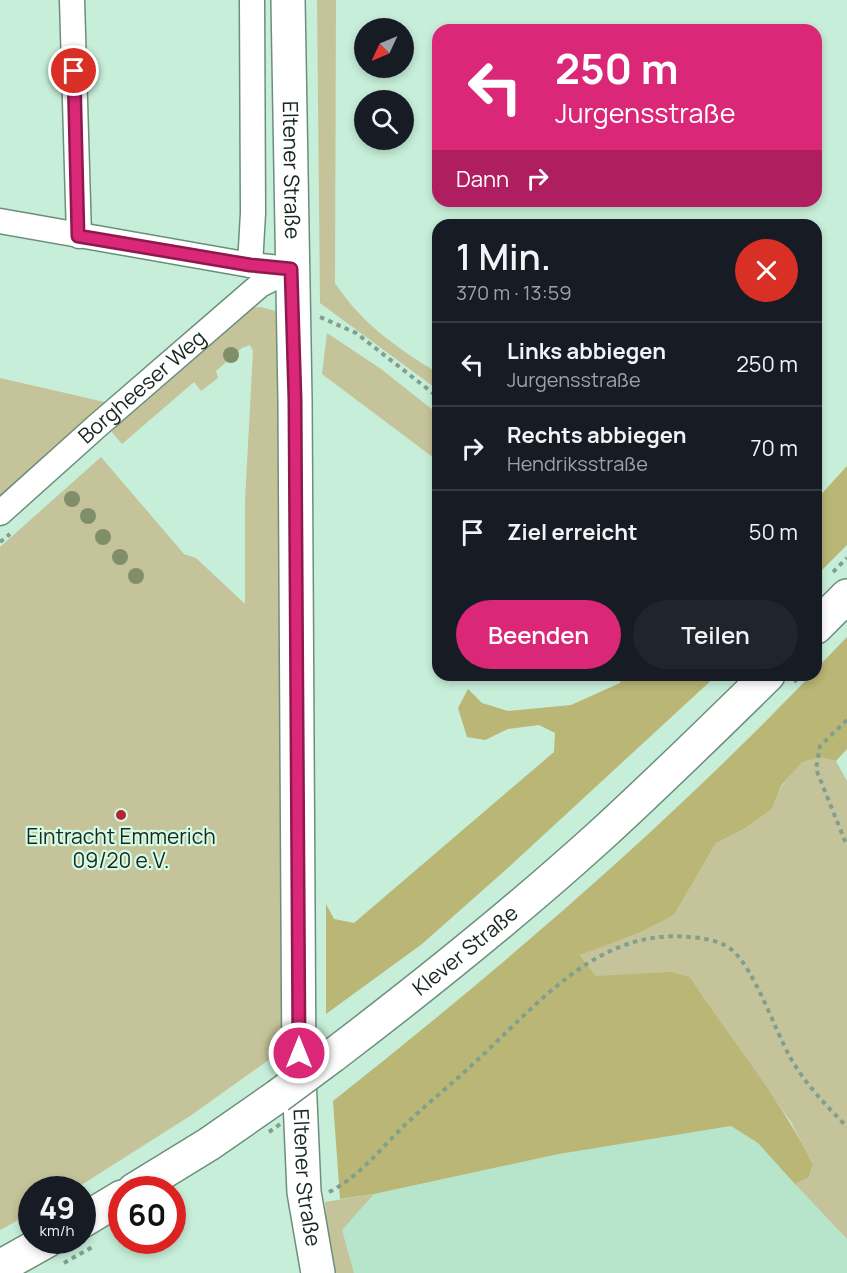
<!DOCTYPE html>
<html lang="de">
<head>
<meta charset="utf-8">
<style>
	body { margin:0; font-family:Manrope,sans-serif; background:#20242c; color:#f1f3f6; height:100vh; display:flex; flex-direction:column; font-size:22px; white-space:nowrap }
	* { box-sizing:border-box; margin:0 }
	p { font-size:20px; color:#9ea1a6 }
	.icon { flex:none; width:33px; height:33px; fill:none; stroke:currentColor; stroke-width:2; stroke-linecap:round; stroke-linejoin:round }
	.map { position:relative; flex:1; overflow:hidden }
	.side { position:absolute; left:432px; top:219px; width:390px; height:462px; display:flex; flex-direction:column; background:#171b24; border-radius:18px; box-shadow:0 3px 9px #0003 }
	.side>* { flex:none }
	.banner { position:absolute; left:432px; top:24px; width:390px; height:183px; border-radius:18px; box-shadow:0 3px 9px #0003; background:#db2777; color:#fff; overflow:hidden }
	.needle { width:39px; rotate:226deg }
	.controls { position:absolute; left:354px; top:18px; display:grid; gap:12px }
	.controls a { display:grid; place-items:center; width:60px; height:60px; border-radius:50%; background:#171b24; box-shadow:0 3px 9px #0003; font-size:30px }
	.speed { position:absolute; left:18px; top:1176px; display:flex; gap:12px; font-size:30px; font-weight:700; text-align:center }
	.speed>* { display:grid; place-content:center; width:78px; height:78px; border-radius:50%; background:#171b24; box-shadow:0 3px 9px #0003; line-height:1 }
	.speed small { font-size:15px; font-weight:400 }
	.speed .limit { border:9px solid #d22; background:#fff; color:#111 }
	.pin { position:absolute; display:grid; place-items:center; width:51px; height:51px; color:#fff; margin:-26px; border:3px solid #fff; border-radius:50%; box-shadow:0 2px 6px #0007 }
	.me { position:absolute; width:66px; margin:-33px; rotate:0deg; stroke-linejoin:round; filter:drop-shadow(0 0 4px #0008) }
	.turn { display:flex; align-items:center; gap:21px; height:126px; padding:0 24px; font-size:27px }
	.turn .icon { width:78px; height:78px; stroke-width:2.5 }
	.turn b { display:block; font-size:42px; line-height:51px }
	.then { display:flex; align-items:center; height:57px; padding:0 24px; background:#0003; gap:12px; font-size:22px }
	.round { display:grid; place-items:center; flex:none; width:63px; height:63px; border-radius:32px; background:#20242c }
	.overview { display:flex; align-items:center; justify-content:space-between; height:102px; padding:0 24px }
	h1 { font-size:36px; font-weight:600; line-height:45px }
	.action { display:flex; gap:12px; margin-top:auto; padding:12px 24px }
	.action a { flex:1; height:69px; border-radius:36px; background:#db2777; color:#fff; font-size:24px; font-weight:600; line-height:69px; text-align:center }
	.action a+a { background:#20242c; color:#f1f3f6 }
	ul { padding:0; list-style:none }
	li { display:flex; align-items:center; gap:18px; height:84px; padding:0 24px; border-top:2px solid #363941 }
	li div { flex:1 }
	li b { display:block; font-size:22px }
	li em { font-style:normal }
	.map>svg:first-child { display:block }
	.built { fill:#b6e5cc }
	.green { fill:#c5c399 }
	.forest { fill:#b9b676 }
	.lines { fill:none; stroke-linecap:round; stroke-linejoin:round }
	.minor-casing { stroke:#6b8f7c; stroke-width:27 }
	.primary-casing { stroke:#6b8f7c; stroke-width:36 }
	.path { stroke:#819f8f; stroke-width:4; stroke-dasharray:4.5 4.5; stroke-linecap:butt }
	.minor { stroke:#fff; stroke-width:24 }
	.primary { stroke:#fff; stroke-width:33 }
	.primary-bridge-casing { stroke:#6b8f7c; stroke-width:36; stroke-linecap:butt }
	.path-bridge { stroke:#819f8f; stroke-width:4; stroke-dasharray:4.5 4.5; stroke-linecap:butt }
	.primary-bridge { stroke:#fff; stroke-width:33 }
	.tree { fill:#808f6a }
	.route-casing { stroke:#8e194d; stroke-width:15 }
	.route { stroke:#db2777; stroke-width:10 }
	.poi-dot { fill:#b52430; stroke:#d4fbe6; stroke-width:2 }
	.labels { text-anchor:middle; stroke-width:4.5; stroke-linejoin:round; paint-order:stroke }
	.street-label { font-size:21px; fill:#18271f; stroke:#d4fbe6 }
	.poi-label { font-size:21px; fill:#18271f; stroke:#d4fbe6 }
</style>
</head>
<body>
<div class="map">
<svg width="847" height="1273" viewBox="0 0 847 1273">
	<rect width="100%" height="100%" fill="#c7eed9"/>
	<path class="built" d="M731 1126 758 1143 847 1239V1273H354L341 1230 374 1194 559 1154Z"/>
	<path class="green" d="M317 0H336L335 283C362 324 397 348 438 373V390L320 303Z
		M260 307 276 311 280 320 287 1047 190 1116 75 1189 32 1190 31 1213 0 1230V547L101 457 184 554 196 558 245 604V501L253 351 250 345 242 348 216 371 218 378 201 391 194 382 122 444 111 431 235 320 250 308Z
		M327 333 381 369 438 414V461L322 374Z
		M0 378 109 403 0 503Z
		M819 757 836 761 847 781V1239L795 1184 808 1178 813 1165 791 1122 715 1016 690 977 596 976 580 955 674 915 716 843 744 829 772 809 781 787 802 761Z
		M374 1194 342 1230 354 1273H333L328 1245 325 1202Z"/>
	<path class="forest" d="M847 466V545L816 576V500Z
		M847 637V749L836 761 819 757 802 762 781 786 772 809 744 829 716 843 674 915 638 933 580 955 596 976 671 972 690 977C730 1040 780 1097 813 1165L808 1178 795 1184 758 1143 731 1126 559 1154 374 1194 340 1199 333 1101C500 969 663 829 811 675H816V669Z
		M623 675H717L511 865 422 944 326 1014V904L334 919 354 923 554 752 555 733 539 725 508 729 485 740 467 737 458 708 468 689 482 703 508 711 571 705 620 683Z"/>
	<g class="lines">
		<g class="minor-casing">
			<g id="minor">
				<path d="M72 0 79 236"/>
				<path d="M0 221 250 265 291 269"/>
				<path d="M250 265 253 213 252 0"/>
				<path id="s1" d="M0 513 97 426 260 285 291 269"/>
			</g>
		</g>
		<g class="primary-casing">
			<g id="primary">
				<path id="s2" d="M288 0 295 400 299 1077 304 1192 318 1273"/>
				<path d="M816 627 847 596"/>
				<path id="s3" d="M332 1056C424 986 514 914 600 836 657 784 713 729 768 675"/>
				<path d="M134 1190 209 1144 278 1096"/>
				<path d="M82 1221 122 1197"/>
				<path d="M0 1267 48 1240"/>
			</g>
		</g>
		<path class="path" d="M320 317 356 333 438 397
			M0 542 10 534
			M833 572 847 558
			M794 682 801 675
			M847 720 820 746 816 769 847 846
			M329 1192C357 1178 375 1155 397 1133 421 1108 449 1087 474 1063 536 1007 596 928 689 937 703 938 720 940 732 950 755 970 774 1028 790 1057 805 1084 826 1105 847 1127
			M64 1263 94 1246"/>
		<use href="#minor" class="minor"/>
		<use href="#primary" class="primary"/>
		<g class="primary-bridge-casing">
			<path id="primary-bridge" d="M278 1096 332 1056"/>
		</g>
		<path class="path-bridge" d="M269 1132 283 1122"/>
		<use href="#primary-bridge" class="primary-bridge"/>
	</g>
	<g class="tree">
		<circle cx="231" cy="355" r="8"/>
		<circle cx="72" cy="499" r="8"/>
		<circle cx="88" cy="516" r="8"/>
		<circle cx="103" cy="537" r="8"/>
		<circle cx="120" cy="557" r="8"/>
		<circle cx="136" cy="576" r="8"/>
	</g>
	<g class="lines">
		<g class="route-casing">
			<path id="route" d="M74 71 78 236 250 265 291 269 295 400 299 1053"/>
		</g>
		<use href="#route" class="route"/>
	</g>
	<circle class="poi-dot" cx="121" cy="815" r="6"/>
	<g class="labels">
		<g class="street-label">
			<text dy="7" stroke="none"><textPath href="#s2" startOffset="170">Eltener Straße</textPath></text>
			<text dy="7" stroke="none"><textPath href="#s1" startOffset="190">Borgheeser Weg</textPath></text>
			<text dy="7" stroke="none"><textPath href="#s3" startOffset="170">Klever Straße</textPath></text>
			<text dy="7" stroke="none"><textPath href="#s2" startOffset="1178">Eltener Straße</textPath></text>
		</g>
		<g class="poi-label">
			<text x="121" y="844">Eintracht Emmerich<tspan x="121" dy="24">09/20 e.V.</tspan></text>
		</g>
	</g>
</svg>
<div class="controls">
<a><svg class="needle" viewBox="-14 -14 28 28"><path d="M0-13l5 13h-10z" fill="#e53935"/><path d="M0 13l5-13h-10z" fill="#9ea1a6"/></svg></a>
<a><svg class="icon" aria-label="search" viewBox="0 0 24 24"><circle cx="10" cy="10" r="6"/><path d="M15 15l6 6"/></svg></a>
</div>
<div class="speed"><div>49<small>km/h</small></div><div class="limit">60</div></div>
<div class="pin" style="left:74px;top:71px;background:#d93025"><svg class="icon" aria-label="arrive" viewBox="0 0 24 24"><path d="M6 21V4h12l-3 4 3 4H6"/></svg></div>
<svg class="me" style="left:299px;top:1053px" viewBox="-20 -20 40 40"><circle r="17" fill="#db2777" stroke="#fff" stroke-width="3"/><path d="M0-11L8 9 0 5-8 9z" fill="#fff"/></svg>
<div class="banner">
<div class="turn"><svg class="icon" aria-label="left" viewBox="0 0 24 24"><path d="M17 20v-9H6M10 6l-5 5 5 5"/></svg><div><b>250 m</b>Jurgensstraße</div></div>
<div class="then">Dann<svg class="icon" aria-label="right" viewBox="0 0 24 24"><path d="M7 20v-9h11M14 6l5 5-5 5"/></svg></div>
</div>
<section class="side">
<div class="overview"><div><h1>1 Min.</h1><p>370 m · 13:59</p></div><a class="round" style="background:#d93025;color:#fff"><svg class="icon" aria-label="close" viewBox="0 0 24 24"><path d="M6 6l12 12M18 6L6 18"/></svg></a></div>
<ul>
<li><svg class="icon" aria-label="left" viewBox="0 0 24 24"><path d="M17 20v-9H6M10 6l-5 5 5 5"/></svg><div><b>Links abbiegen</b><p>Jurgensstraße</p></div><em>250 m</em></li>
<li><svg class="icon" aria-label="right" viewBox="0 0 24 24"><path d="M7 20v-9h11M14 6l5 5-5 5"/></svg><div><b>Rechts abbiegen</b><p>Hendriksstraße</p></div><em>70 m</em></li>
<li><svg class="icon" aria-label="arrive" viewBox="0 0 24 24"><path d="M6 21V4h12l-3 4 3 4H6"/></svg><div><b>Ziel erreicht</b></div><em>50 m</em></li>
</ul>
<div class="action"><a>Beenden</a><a>Teilen</a></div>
</section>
</div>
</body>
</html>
